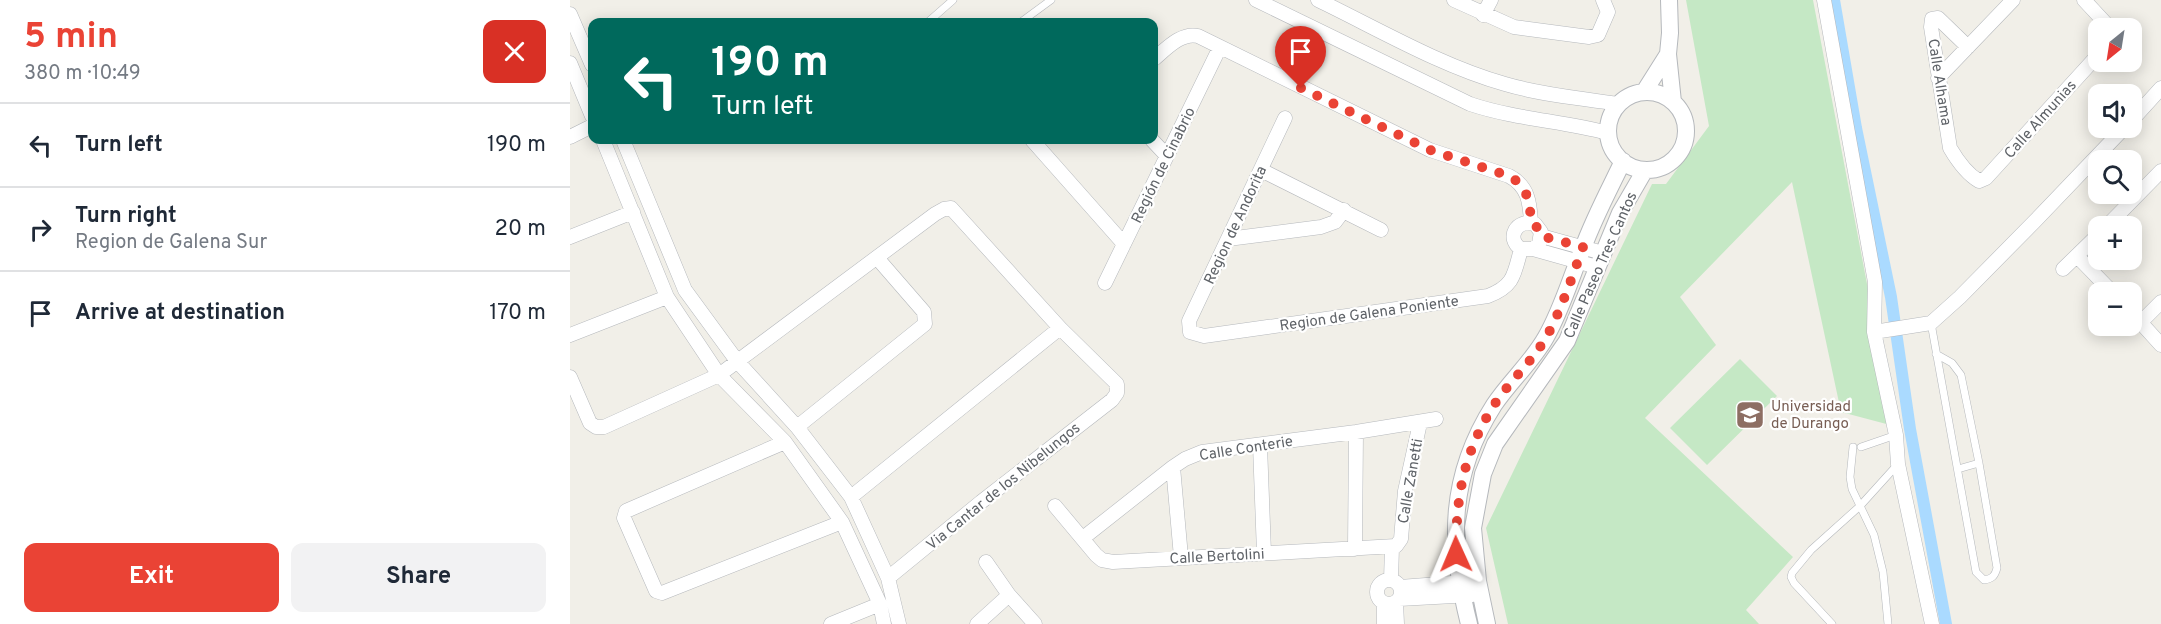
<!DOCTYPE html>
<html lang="en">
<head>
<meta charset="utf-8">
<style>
	body { margin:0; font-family:Overpass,sans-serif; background:#f2f2f3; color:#1f2937; height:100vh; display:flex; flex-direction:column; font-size:22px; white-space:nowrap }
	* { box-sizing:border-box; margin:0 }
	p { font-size:20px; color:#747a83 }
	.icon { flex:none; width:33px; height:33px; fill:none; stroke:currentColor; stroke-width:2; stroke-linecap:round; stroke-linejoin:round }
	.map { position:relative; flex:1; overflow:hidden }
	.side { display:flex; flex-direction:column; background:#fff; width:570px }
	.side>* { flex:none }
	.top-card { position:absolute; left:18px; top:18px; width:570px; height:126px; border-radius:12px; box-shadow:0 3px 15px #0003; background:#00695c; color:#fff; overflow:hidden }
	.needle { width:39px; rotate:210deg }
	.tools { position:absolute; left:1518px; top:18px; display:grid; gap:12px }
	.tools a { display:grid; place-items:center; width:54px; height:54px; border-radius:12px; background:#fff; box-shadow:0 3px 15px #0003; font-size:30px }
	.pin { position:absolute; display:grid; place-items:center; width:51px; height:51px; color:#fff; margin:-62px -26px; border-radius:50% 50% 50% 0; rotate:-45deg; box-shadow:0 0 6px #0007 }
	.pin .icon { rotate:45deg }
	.me { position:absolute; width:66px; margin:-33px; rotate:359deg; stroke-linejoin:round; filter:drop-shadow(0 0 4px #0008) }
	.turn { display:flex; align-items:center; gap:21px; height:126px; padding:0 24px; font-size:27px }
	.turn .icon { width:78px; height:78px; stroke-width:2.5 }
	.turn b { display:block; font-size:42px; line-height:51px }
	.round { display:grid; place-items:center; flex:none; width:63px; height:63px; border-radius:12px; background:#f2f2f3 }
	.overview { display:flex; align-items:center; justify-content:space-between; height:102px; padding:0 24px }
	h1 { font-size:36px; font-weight:700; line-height:45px; color:#ea4335 }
	.cta { display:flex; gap:12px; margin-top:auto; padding:12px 24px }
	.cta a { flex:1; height:69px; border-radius:12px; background:#ea4335; color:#fff; font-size:24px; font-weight:700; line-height:69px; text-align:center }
	.cta a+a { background:#f2f2f3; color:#1f2937 }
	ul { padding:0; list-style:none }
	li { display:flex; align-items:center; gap:18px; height:84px; padding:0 24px; border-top:2px solid #e0e1e3 }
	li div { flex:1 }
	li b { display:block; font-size:22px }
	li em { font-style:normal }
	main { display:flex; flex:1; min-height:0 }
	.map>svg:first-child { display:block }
	.green { fill:#c5e8c5 }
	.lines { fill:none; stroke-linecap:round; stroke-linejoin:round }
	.canal { stroke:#aadaff; stroke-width:12 }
	.service-casing { stroke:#b5b8bc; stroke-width:8 }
	.minor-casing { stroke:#b5b8bc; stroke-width:15 }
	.tertiary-casing { stroke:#b5b8bc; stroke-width:18 }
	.service { stroke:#fff; stroke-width:7 }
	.minor { stroke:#fff; stroke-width:14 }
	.tertiary { stroke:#fff; stroke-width:16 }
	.route { stroke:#ea4335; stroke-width:10; stroke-dasharray:0 18 }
	.labels { text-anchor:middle; stroke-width:4.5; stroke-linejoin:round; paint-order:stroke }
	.street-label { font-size:15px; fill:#5f6368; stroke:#fff }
	.education-label { font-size:15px; fill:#785e54; stroke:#fff; text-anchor:start }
</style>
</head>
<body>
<main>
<section class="side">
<div class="overview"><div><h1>5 min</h1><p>380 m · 10:49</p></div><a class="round" style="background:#d93025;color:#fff"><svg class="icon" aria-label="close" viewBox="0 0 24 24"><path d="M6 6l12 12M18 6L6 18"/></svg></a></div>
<ul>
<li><svg class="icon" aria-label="left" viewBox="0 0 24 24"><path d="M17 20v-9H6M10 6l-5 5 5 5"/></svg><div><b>Turn left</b></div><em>190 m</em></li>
<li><svg class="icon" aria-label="right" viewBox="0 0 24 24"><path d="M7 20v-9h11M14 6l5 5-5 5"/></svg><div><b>Turn right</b><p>Region de Galena Sur</p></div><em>20 m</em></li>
<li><svg class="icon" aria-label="arrive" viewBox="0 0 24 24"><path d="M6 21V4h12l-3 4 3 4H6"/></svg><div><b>Arrive at destination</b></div><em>170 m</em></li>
</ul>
<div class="cta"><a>Exit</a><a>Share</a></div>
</section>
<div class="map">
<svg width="1591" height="624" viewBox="0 0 1591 624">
	<rect width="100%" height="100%" fill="#f1efe8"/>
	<path class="green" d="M1116 0H1243L1324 426 1271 412 1222 182 1110 297 1146 345 1075 418 1223 557 1176 610 1189 624H938L916 528 1082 184H1096L1139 126Z
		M1170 359 1207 396 1137 465 1100 428Z"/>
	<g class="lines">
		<path class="canal" d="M1264 0 1286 128 1321 297 1340 429 1376 624"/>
		<g class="service-casing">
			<path id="service" d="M358 22 383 0
				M451 22 481 0
				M1361 323 1406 572 1414 580C1422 579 1425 576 1427 568L1409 463 1391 375 1382 363 1366 354
				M1283 447 1280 477 1282 489 1304 535 1313 572 1318 624
				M1291 447 1326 435
				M1388 469 1409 463
				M1262 624 1224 583 1221 577 1222 573 1241 550 1290 506 1328 464"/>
		</g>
		<g class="minor-casing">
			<path id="minor" d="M686 0 900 104C945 119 992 121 1038 133
				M748 0C808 29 871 66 935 84 972 95 1011 98 1048 104
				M884 0 944 27 1019 37 1028 35 1038 12 1033 0
				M1254 0 1305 282 1304 332 1326 435 1328 464 1362 624
				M1514 0 1540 28
				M0 14 22 65
				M913 15 921 0
				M1398 47 1368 18 1362 19 1361 27 1380 148C1387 160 1397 174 1409 181L1416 178 1528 55
				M584 59C596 49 611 32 628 36L860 150 939 176C958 186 960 202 961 223
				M0 63 22 116
				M1368 78 1443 0
				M715 118 619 321 620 332 634 336 918 296C944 286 944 275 951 249
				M1562 120 1591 88
				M0 137 22 126
				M33 140 97 297 149 375 215 442 272 522 310 604 314 624
				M53 140 115 290 167 361 227 427 281 497 318 578 329 624
				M462 140 554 244
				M582 140 597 156
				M691 170 811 230
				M1537 226 1591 171
				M971 236 1033 253
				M0 237 63 212
				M658 239 751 227 765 222 774 210
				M963 249 969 244 971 232 965 224C947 218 935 238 951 249H963L1027 267
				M1507 256 1542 292
				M1493 269 1528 235
				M535 283 650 47
				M1562 313 1591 345
				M1570 323 1591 302
				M1304 332 1361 323 1390 297 1464 222 1554 128
				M0 335 97 297
				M0 377 20 423 26 427H34L149 375 365 214 374 209 381 208 490 328 547 384V393L542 400 411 502 318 578
				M227 427 355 324 354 312 308 259
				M215 442 56 511 54 518 86 591 92 593 272 522
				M690 445 694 553
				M603 467 611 557
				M281 497 490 328
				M485 506 526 555 532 560 543 562 826 546 831 539 835 491 850 423
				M513 538 603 467 615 459 632 452 786 432 866 419
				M785 549 786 432
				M416 562 439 595 465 624
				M807 592a12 12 0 1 1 24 0a12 12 0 1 1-24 0Z
				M821 580 822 547
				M830 587 908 581
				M829 599 902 595
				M826 602 827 624
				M261 624 310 604
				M407 624 439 595
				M814 624V604"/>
		</g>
		<g class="tertiary-casing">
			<path id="tertiary" d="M1099 0 1100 33 1098 54 1103 102
				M1038 131a39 39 0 1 1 78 0a39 39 0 1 1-78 0Z
				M1074 92 1098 54
				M899 624C879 545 878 477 924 405 940 381 962 362 976 337 992 309 1001 277 1013 248 1024 218 1039 190 1053 161
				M917 624 908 581 903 528 913 474 925 444 997 341 1050 213 1075 170"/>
		</g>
		<use href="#service" class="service"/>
		<use href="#minor" class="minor"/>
		<use href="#tertiary" class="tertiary"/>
	</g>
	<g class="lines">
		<path class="route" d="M731 88 860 150 939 176C958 186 960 203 961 223L968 228 971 236 1013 247C1002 277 992 308 977 336 962 362 940 381 924 405 893 454 886 497 886 554"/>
	</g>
	<defs>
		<g id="university-square" transform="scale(1.5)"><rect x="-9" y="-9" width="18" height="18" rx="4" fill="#8d6e63" stroke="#fff"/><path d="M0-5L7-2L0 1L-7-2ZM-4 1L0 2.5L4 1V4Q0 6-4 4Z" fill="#fff"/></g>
	</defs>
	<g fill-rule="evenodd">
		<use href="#university-square" x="1180" y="415"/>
	</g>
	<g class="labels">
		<g class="street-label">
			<text transform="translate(1370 82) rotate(81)" y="5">Calle Alhama</text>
			<text transform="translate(1470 119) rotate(-48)" y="5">Calle Almunias</text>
			<text transform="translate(593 165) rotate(-64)" y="5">Región de Cinabrio</text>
			<text transform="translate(665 225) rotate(-65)" y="5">Region de Andorita</text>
			<text transform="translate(1030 265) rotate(-66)" y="5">Calle Paseo Tres Cantos</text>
			<text transform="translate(799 313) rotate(-8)" y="5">Region de Galena Poniente</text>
			<text transform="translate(676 448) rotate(-9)" y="5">Calle Conterie</text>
			<text transform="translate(840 481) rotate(-80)" y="5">Calle Zanetti</text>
			<text transform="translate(433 486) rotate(-39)" y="5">Via Cantar de los Nibelungos</text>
			<text transform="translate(647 556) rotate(-3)" y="5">Calle Bertolini</text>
		</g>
		<g class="education-label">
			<text x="1201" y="411">Universidad<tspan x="1201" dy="17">de Durango</tspan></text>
		</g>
	</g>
</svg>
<div class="tools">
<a><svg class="needle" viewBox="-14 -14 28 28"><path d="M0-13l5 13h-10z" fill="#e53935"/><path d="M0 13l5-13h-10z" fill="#747a83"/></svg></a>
<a><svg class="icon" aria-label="sound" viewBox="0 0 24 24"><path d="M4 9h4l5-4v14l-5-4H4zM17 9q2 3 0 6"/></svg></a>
<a><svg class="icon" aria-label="search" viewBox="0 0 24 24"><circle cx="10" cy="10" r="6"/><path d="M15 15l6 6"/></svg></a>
<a>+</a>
<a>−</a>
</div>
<div class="pin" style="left:731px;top:88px;background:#d93025"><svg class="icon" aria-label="arrive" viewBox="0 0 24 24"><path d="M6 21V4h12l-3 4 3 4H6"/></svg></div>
<svg class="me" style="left:886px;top:554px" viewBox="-20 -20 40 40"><path d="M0-17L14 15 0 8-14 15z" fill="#ea4335" stroke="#fff" stroke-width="4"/></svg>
<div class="top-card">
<div class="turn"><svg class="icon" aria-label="left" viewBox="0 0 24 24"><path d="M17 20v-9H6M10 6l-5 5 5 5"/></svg><div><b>190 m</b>Turn left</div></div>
</div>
</div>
</main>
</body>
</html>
